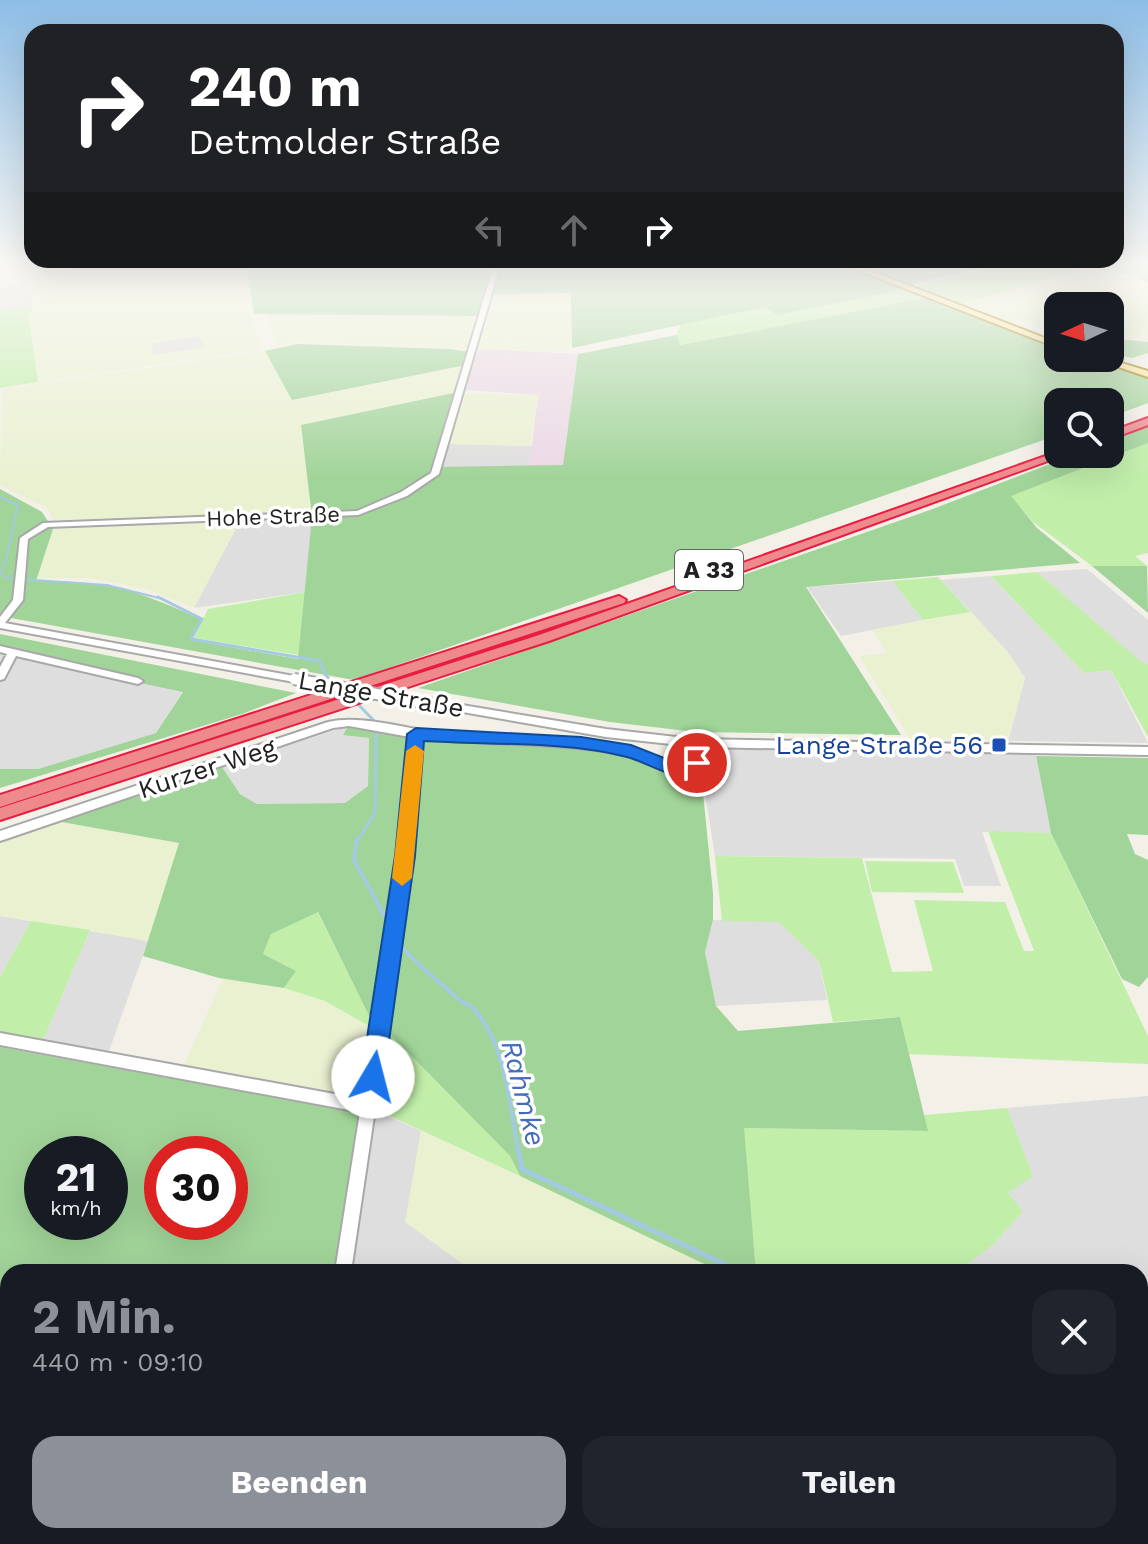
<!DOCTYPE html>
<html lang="de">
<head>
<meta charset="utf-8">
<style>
	body { margin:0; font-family:"Work Sans",sans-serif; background:#20242c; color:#f1f3f6; height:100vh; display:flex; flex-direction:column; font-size:30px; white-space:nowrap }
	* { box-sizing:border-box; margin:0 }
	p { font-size:26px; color:#9ea1a6 }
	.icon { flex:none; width:44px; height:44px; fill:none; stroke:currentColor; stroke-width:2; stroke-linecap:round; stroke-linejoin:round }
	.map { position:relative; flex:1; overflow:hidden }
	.details { position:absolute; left:0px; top:1264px; width:1148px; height:280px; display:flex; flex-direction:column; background:#171b24; border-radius:24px 24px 0 0; box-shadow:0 8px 32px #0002 }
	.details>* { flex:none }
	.guide { position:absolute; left:24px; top:24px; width:1100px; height:244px; border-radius:24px; box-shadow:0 8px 32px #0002; background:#202124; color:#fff; overflow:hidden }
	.needle { width:52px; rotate:266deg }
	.tools { position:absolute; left:1044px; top:292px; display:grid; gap:16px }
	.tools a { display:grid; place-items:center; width:80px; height:80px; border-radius:16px; background:#171b24; box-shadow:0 8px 32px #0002; font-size:40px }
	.speed { position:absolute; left:24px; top:1136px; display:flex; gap:16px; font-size:40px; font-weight:700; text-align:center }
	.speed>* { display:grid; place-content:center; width:104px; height:104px; border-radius:50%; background:#171b24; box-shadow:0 8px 32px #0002; line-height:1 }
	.speed small { font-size:20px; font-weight:400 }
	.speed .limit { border:12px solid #d22; background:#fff; color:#111 }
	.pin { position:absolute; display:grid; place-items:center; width:68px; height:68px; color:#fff; margin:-34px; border:4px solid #fff; border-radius:50%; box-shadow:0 2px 8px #0007 }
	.me { position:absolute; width:88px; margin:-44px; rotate:8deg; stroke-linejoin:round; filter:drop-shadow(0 0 6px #0008) }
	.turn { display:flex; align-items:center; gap:28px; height:168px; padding:0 32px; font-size:36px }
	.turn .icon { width:104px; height:104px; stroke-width:2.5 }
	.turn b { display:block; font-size:56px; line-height:68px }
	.lanes { display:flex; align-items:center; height:76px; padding:0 32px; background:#0003; justify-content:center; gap:40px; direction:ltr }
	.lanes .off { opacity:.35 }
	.round { display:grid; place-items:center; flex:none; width:84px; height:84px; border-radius:24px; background:#20242c }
	.summary { display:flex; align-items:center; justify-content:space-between; height:136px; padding:0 32px }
	h1 { font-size:48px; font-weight:700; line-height:60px; color:#8c9099 }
	.button { display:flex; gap:16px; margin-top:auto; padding:16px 32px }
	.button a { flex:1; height:92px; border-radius:24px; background:#8c9099; color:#fff; font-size:32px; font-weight:700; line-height:92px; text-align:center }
	.button a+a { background:#20242c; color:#f1f3f6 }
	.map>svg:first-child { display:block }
	.residential { fill:#dfdede }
	.industrial { fill:#ebd8e5 }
	.farmland { fill:#eaf1d1; fill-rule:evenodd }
	.grass { fill:#c1efaa }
	.forest { fill:#a1d499; fill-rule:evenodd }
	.water { fill:#a4cae2 }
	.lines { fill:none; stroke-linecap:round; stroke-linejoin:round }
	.stream-far3 { stroke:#a4cae2; stroke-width:2 }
	.stream-far2 { stroke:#a4cae2; stroke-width:3 }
	.stream-far1 { stroke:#a4cae2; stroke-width:4 }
	.stream { stroke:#a4cae2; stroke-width:5 }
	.minor-casing { stroke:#a8a8a8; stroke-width:4 }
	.major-casing { stroke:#9e8200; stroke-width:4 }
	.highway-casing { stroke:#e91b41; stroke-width:4 }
	.minor { fill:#fff; fill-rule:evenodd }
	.major { fill:#ffe59f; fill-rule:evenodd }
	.highway { fill:#ee8a8c; fill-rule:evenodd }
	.minor-bridge-casing { stroke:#a8a8a8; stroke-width:14; stroke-linecap:butt }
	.minor-bridge { stroke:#fff; stroke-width:10 }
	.route { fill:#1a73e8; stroke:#114b97; stroke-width:2 }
	.slow { fill:#f59e0b }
	.transit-dot { fill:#1a4fb4; stroke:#fff; stroke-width:3 }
	.labels { text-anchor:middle; stroke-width:7; stroke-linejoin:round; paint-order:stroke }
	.far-street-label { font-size:22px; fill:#212121; stroke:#fff }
	.shield { fill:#fff; stroke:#646464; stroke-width:2 }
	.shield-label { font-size:24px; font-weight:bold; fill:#212121 }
	.street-label { font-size:26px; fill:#212121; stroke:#fff }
	.transit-label { font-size:26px; fill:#164399; stroke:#fff; text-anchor:end }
	.water-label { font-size:28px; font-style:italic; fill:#446cb9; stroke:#fff }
</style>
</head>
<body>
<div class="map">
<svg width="1148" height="1544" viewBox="0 0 1148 1544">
	<rect width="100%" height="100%" fill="#f2f0e7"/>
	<path class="residential" d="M26 283 27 293H33V306L0 310V288Z
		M199 336 205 348 153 355 151 343Z
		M449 444 534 446 529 467 441 468Z
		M312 516 306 592 194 608 241 519Z
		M1087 569 1148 620V664L1144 665 1037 572Z
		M991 576 1084 673 1111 670 1148 743 1008 741 1025 678 1007 651 941 580Z
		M892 581 923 620 841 636 807 587Z
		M0 653 15 658 183 691 156 733 38 769H0Z
		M348 726 343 734 369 738 368 787 345 803 257 804 240 794 222 767Z
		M706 748 1035 753 1051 833 982 832 1001 886H964L955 859 715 856 706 799Z
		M0 916 31 921 0 977Z
		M713 920 779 921 819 961 827 1000 716 1006 705 952Z
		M90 930 148 941 108 1054 42 1043Z
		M1148 1096V1405L1140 1418V1272H965L964 1267 995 1243 1022 1211 1008 1193 1032 1176 1007 1108Z
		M373 1109 421 1131 406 1222 474 1272H349Z
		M0 1291 8 1293V1536H33L31 1544H0Z
		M155 1536H427L439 1544H153Z
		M971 1536H1066L1061 1544H978Z"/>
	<path class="industrial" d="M479 349 578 354 563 465 529 467 538 395 464 390Z"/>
	<path class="farmland" d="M31 262H243L250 314 262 349 38 382 29 319 33 306ZM198 336 204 348 153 355 152 343Z
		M1087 267 1148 282V334L1131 339 1110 337V306H1058L1057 336 1028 321 1004 322 959 304Z
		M571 293 570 351 479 349 495 294Z
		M266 314 482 316 470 349 297 342 276 346Z
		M265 351 292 400 466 365 458 392 301 425 311 512 53 520 48 509 0 485 2 389Z
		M465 394 538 395 530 446 449 444Z
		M239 522 194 608 147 589 90 578H36L53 529Z
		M970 612 1007 651 1025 678 1008 741 910 739 859 656 887 653 872 630Z
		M56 821 179 843 148 941 0 916V839Z
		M223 979 284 988 325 1001 372 1028 363 1088 347 1097 182 1069Z
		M421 1131 520 1176 721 1272H474L405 1222Z
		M427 1536H552L548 1544H439Z
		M719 1536H971L978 1544H735Z"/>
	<path class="grass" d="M1007 262H1055L1074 272 959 304 915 287Z
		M904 289 926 298 679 345 677 333 681 323 764 307 777 315Z
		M33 306 29 319 38 382 0 388V310Z
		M1148 443V553L1135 556 1147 566H1092L1033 522 1010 496Z
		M1037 572 1144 664H1148V737L1111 670 1084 673 991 576Z
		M938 577 941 580 970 612 923 620 892 581Z
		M306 592 299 655 194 638 208 609Z
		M988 831 1051 833 1148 1036V1064L909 1054 900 1017 833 1022 819 961 779 922 722 921 715 856 862 858 892 972 933 971 914 900 1005 902 1024 951H1034Z
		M865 861 953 862 964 893 872 892Z
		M317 911 371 1020 369 1026 325 1001 284 988 296 971 263 954 271 934Z
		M31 921 90 930 42 1043 0 1036V977Z
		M388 1032 510 1156 520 1176 375 1109Z
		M1007 1108 1033 1176 1008 1193 1023 1211 995 1243 964 1267 965 1272H756L743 1128 927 1131 924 1115Z
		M33 1536H155L153 1544H31Z
		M552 1536H719L735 1544H548Z"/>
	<path class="forest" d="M246 262H836L904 289 777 315 764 307 572 348 571 293 488 294 482 316 254 314Z
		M851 262C877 262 905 280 933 273 959 268 974 262 1002 262L909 285Z
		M1076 262H1148V282C1125 272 1099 273 1076 262Z
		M926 298 1058 347V358H1090L1148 377V403L1110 417V402H1058V435L354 680 0 616V489L42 512 53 529 36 581C107 580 136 590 201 619L190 640 298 659 312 517 301 425 458 392 432 467 563 465 578 354 677 335 680 345Z
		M1110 338 1148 342V353L1132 358 1110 353Z
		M297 344 450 349 470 352 466 365 292 400 265 351Z
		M1148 426V443L1011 496 1037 528 1080 563 806 587 901 735 696 732 610 722 418 688 930 510 1076 454H1110V441Z
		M1092 566H1147L1148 613Z
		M0 634 296 693 242 714 0 788V769H38L156 733 183 692 140 683 143 678 0 645Z
		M348 726 432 738 625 752 702 783 713 893V920L705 952 716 1006 738 1031 900 1017 928 1131 744 1128 756 1272H721L520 1176 510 1156 384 1028 371 1020 318 912 271 934 263 954 296 971 284 988 219 978 143 956 179 843 56 821 222 767 240 794 257 804 345 803 368 786 369 738 343 735Z
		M1036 756 1148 758V835L1127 834 1135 854 1148 860V977L1139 987 1122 979 1051 833Z
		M0 1047 360 1113 335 1272H8V1293L0 1291ZM42 1154H110V1222H42ZM162 1154H230V1222H162Z
		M1148 1488V1544H1114L1119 1536H1140V1501Z"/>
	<path class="water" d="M872 262H969C939 275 901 279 872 262Z"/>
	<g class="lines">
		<path class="stream-far3" d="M0 497 18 505 4 568
			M0 569 5 578 107 585 163 599"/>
		<path class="stream-far2" d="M158 597 202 619 191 639 320 661 325 675 333 682
			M357 703 376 723
			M357 841 375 813 376 730"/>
		<path class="stream-far1" d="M357 839 354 860 392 930
			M399 944C417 965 438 980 458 999 463 1003 469 1004 473 1008 507 1045 509 1104 518 1150"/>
		<path class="stream" d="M518 1148 522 1169 741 1272
			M1140 1513 1144 1505
			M1122 1544 1127 1536"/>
		<g class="minor-casing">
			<path id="minor" d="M5 262H14L0 268V264Z
				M495 262H501L439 474 407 496 358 515 48 527 28 539 23 600 5 623 294 676 298 677 299 679 298 681 294 682 0 628V617L13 600 20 538 43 523 357 511 401 492 431 473Z
				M0 646 138 678 143 681 138 684 16 656 4 679 0 680V667L7 654 0 652Z
				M432 700 606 729 694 739 1148 747V755L700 747 702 769 701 772C668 782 654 760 625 755 558 741 488 746 421 738L406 900 351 1272H335L360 1112 0 1045V1033L362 1099 394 900 410 737 349 726 333 728 0 841V831L328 722C363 714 408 730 444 733 504 739 568 734 628 747 650 752 668 770 691 767L689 746 606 737 428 706 427 704Z
				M1148 1434V1460L1140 1465V1439Z
				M292 1536H312L311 1544H291Z
				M1079 1536H1100L1096 1544H1075Z"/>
		</g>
		<g class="major-casing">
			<path id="major" d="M837 262H848L1058 343V348Z
				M1092 358H1105L1148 371V377Z"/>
		</g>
		<g class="highway-casing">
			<path id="highway" d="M1148 418V425L1110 439V432Z
				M1057 452 1058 454H1067L549 641 0 820V808L539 635Z
				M619 596 626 600 624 603 0 807V795Z"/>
		</g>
		<use href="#minor" class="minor"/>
		<use href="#major" class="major"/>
		<use href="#highway" class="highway"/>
		<g class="minor-bridge-casing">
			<path id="minor-bridge" d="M294 679 432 704"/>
		</g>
		<use href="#minor-bridge" class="minor-bridge"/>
	</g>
	<linearGradient id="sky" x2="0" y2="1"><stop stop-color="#8dbde6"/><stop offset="0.55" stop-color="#f9f8f4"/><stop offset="1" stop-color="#f9f8f4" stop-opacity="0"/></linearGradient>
	<rect width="1148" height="479" fill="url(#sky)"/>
	<path class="route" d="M416 728 581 737 631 745 682 765 697 756 704 758 706 769 703 774C673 783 655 765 627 757 566 741 488 745 424 741L415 856 384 1077 381 1085 373 1088 364 1085 361 1077 395 856 407 734Z"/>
	<path class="slow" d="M415 745 424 751 412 878 402 886 392 878 406 751Z"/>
	<rect class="transit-dot" x="991" y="737" width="16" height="16" rx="4"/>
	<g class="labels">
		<g class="far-street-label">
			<text transform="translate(273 516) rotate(-2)" y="8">Hohe Straße</text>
		</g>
		<rect class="shield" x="675" y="550" width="68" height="40" rx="6"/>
		<g class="shield-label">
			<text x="709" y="578">A 33</text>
		</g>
		<g class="street-label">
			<text transform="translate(381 694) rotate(10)" y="9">Lange Straße</text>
			<text transform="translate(207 768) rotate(-18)" y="9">Kurzer Weg</text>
		</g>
		<g class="transit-label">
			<text x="983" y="754">Lange Straße 56</text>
		</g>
		<g class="water-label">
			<text transform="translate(524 1093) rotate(76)" y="10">Rahmke</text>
		</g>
	</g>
</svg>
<div class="tools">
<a><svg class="needle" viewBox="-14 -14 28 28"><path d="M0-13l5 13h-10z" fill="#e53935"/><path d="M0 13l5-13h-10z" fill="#9ea1a6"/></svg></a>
<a><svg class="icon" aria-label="search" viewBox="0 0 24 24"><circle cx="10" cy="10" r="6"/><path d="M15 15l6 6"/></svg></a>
</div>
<div class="speed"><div>21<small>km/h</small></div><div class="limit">30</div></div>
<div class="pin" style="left:697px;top:763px;background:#d93025"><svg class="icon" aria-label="arrive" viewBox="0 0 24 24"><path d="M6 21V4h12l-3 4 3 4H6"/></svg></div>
<svg class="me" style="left:373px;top:1077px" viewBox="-20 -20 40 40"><circle r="19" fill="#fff"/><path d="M0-13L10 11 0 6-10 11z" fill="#1a73e8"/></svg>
<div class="guide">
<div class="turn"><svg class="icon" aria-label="right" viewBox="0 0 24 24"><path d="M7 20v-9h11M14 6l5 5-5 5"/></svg><div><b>240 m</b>Detmolder Straße</div></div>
<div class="lanes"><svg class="icon off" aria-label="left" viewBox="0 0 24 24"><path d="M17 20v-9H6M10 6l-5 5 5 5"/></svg><svg class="icon off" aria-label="ahead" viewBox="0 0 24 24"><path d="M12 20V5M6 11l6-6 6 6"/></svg><svg class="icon" aria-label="right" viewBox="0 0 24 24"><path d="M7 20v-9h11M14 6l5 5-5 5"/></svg></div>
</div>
<section class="details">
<div class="summary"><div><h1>2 Min.</h1><p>440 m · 09:10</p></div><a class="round"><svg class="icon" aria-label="close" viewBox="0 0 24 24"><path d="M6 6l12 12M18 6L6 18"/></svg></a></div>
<div class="button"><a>Beenden</a><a>Teilen</a></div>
</section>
</div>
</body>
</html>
